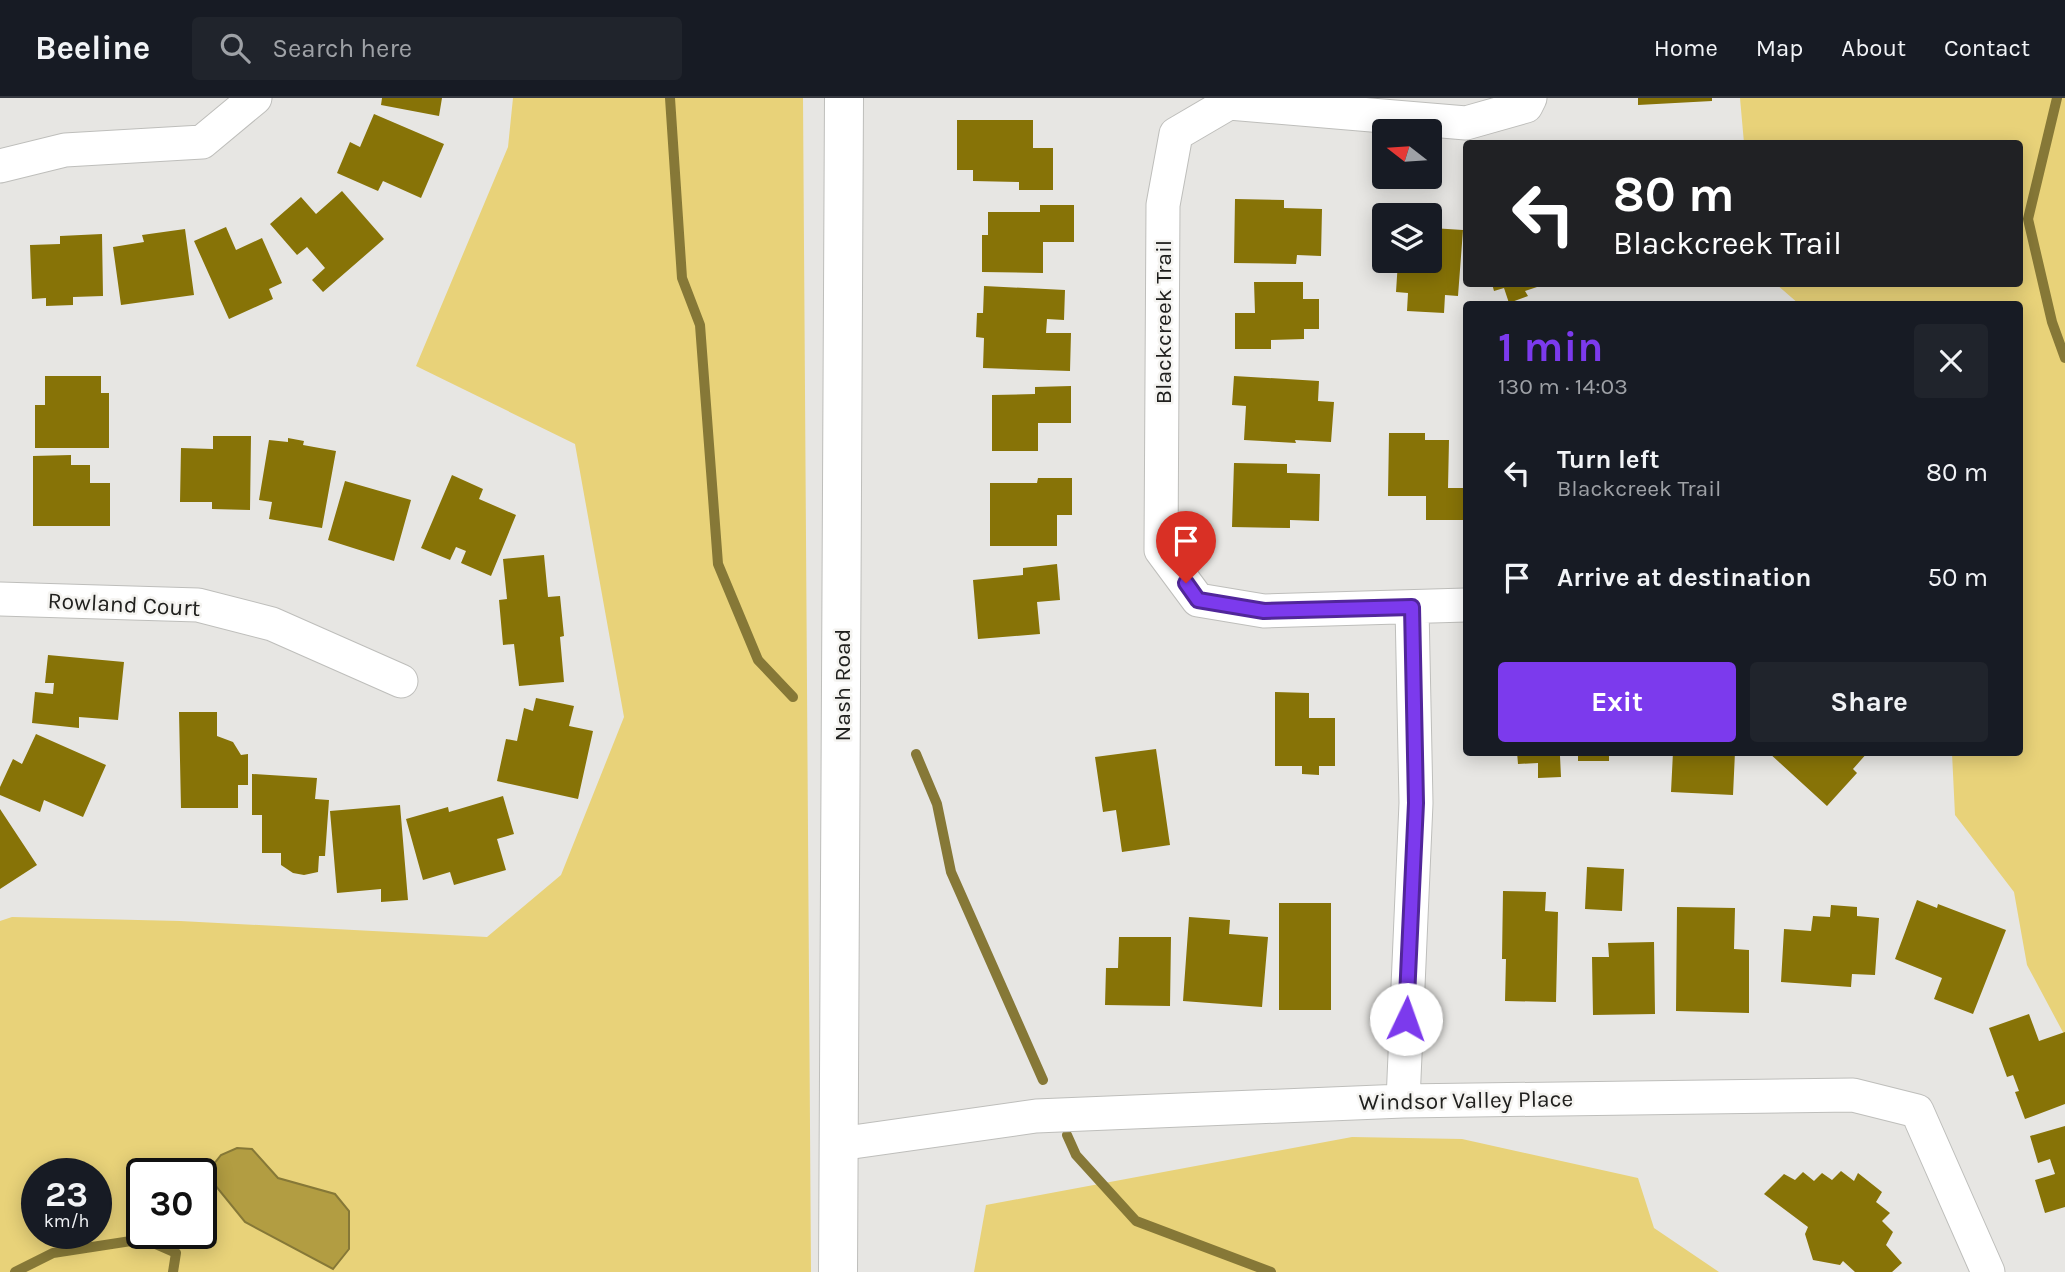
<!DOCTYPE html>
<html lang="en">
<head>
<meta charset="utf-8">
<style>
	body { margin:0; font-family:Karla,sans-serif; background:#20242c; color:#f1f3f6; height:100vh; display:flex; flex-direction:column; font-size:26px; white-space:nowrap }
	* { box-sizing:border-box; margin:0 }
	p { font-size:23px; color:#9ea1a6 }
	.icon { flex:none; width:38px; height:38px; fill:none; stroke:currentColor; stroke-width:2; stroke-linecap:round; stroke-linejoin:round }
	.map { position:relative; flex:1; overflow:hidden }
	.panel { position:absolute; left:1463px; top:203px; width:560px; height:455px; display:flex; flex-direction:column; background:#171b24; border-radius:7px; box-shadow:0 4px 18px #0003 }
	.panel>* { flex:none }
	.hud { position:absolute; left:1463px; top:42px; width:560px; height:147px; border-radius:7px; box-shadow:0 4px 18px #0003; background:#202124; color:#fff; overflow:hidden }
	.needle { width:46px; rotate:287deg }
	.buttons { position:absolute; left:1372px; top:21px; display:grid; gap:14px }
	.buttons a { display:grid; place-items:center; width:70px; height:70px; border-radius:7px; background:#171b24; box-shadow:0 4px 18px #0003; font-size:35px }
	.speed { position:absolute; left:21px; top:1060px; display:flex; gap:14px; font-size:35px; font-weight:700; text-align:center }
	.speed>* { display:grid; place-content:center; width:91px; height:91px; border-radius:50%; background:#171b24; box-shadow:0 4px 18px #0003; line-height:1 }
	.speed small { font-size:18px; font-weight:400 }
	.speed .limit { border:4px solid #111; border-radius:10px; background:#fff; color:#111 }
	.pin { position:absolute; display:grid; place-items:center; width:60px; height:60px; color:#fff; margin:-72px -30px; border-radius:50% 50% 50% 0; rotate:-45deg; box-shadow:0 0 7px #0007 }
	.pin .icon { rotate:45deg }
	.me { position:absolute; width:77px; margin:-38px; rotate:3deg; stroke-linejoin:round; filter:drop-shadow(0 0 5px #0008) }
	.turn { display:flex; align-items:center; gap:24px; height:147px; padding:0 35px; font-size:32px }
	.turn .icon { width:91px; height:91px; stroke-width:2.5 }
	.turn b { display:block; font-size:49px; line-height:60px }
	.round { display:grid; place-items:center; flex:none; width:74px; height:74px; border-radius:7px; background:#20242c }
	.summary { display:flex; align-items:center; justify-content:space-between; height:119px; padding:0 35px }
	h1 { font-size:42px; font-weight:700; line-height:52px; color:#7c3aed }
	.cta { display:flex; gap:14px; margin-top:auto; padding:14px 35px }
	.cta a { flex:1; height:80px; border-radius:7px; background:#7c3aed; color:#fff; font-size:28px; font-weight:700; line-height:80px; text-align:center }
	.cta a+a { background:#20242c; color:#f1f3f6 }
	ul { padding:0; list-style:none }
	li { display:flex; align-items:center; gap:21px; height:105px; padding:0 35px }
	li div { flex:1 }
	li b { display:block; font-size:26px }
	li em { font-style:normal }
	header { display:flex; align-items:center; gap:42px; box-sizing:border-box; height:98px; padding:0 35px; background:#171b24; border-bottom:2px solid #363941 }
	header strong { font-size:33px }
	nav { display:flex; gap:38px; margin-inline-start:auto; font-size:24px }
	.search { width:490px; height:63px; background:#20242c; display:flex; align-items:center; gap:18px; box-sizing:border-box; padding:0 24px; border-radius:7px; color:#9ea1a6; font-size:26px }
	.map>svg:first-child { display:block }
	.green { fill:#e8d279; fill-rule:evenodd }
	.water { fill:#b29d42; stroke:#867837; stroke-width:2 }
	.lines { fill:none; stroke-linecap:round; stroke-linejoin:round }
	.stream { stroke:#867837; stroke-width:10 }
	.building { fill:#877307 }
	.street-casing { stroke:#bebebb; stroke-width:35 }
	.secondary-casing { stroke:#bebebb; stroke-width:40 }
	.street { stroke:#fff; stroke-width:33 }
	.secondary { stroke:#fff; stroke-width:38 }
	.route-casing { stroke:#51269a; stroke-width:18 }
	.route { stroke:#7c3aed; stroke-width:12 }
	.labels { text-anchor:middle; stroke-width:5; stroke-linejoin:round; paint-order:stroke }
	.street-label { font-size:23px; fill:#20201e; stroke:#f4f3f0 }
</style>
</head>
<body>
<header>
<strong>Beeline</strong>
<div class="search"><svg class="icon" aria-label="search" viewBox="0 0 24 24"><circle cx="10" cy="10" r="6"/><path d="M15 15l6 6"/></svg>Search here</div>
<nav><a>Home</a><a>Map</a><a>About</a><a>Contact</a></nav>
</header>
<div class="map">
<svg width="2065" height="1174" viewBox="0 0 2065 1174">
	<rect width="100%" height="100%" fill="#e7e6e3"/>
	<path class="green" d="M513 0H803L811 1174H0V823L12 819 180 823 487 839 561 777 624 619 575 346 416 268 508 49ZM37 1076H96V1136H37ZM142 1076H201V1136H142Z
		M1740 0H2065V938L2027 867 2014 794 1955 717 1952 655 2020 654V206H1799L1776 186H2020V46L1744 45Z
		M1352 1039 1462 1041 1638 1080 1654 1130 1719 1174H974L986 1107Z"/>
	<path class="water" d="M237 1050 252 1051 278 1080 335 1096 349 1113V1151L333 1171 245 1124 206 1076 221 1057Z"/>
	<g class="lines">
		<path class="stream" d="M670 0 682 180 700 227 718 466 758 562 793 599
			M2057 0 2028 121 2052 224 2065 260
			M916 656 937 706 951 774 1043 982
			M1067 1037 1076 1057 1136 1123 1271 1174
			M15 1174 53 1155 144 1141 176 1155 173 1174"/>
	</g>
	<path class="building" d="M382 0H442L439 18 381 7Z
		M1638 0H1712V3L1638 7Z
		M374 16 444 46 421 100 383 83 378 93 337 75 350 44 360 49Z
		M957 22H1033V50H1053V92H1019V84L973 83V72H957Z
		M342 93 384 141 323 194 312 182 325 170 307 149 297 157 270 126 301 99 316 116Z
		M1235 101 1284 102V110L1322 111 1321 158 1297 157 1296 166 1234 165Z
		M1040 107H1074V144H1043V175L982 174V137H988V114H1040Z
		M1397 111 1433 113 1432 130 1463 132 1458 198 1445 197 1444 215 1407 213 1408 195 1396 194 1398 163H1430V117H1397Z
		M226 129 236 152 262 140 282 185 269 191 273 201 229 221 194 143Z
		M185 131 194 197 121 207 113 149 144 144 142 137Z
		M102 136 103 198 73 199V207L46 208V200L32 201 30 147 60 146V138Z
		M1254 184H1303V201H1319V231H1304V241L1271 242V251H1235V215H1255Z
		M1492 186H1546L1525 193 1528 198 1509 205 1504 190 1494 193Z
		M984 188 1065 192 1064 222 1047 221 1046 235H1071L1070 273 983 270 984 240 976 239 977 215H983Z
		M45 278H101V295H109V350H35V307H45Z
		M1234 278 1319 283 1318 303 1334 304 1331 344 1295 342 1296 345 1244 342 1246 308 1232 307Z
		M1071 288V325H1038V353H992V297L1035 296V289Z
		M1389 335H1425V342H1449L1448 390H1464L1463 422H1426V398H1388Z
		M213 338H251L250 412 212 411V404H180L181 350 213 351Z
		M288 340 304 343 303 347 336 353 322 430 269 421 272 404 259 402 269 342 288 344Z
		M71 357V367H90V385H110V428H33V358Z
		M1234 365 1287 366V375L1320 376 1319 423 1290 422V430L1232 429Z
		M452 377 483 391 479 401 516 417 491 478 461 465 466 453 456 449 450 462 421 450Z
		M1038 380H1072V417H1057V448H990V385H1037Z
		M345 383 411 402 394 463 328 442Z
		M544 457 548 499 560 498 564 538 560 539 564 584 519 588 514 546 503 547 499 502 507 501 503 461Z
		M1057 466 1060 502 1037 504 1040 536 978 541 973 482 1023 477V470Z
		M48 557 124 564 118 622 79 619V630L32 625 35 594 53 596 54 585H45Z
		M1275 594 1309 595V620H1335V668H1319V677L1302 676V668H1275Z
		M536 600 574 608 569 628 593 633 578 701 497 683 506 641 517 643 524 610 533 613Z
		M179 614H217V638L233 644 241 657 248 656V687H238V710H181Z
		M36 636 106 667 83 719 44 702 40 714 0 697V689L13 661 22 666Z
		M1156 651 1170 747 1122 754 1116 712 1103 714 1095 659Z
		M1517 654H1552L1553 658H1560L1561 679 1538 680V665L1518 666Z
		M1578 654H1650V658L1609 657V663H1578Z
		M1673 654H1735L1733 697 1671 694Z
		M1768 654H1868L1853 671 1857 675 1827 708Z
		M252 676 317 680 315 701 329 702 325 758H319L318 774 304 777 293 775 281 767V755H262V717H252Z
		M503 698 514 736 497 741 506 772 454 787 450 774 423 782 406 721 448 709 449 714Z
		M400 707 408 802 381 804V791L337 795 330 713Z
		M0 711 37 767 0 791Z
		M1587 769 1624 771 1622 813 1585 811Z
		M1503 793 1546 794 1545 813 1558 814 1556 904 1505 903 1506 861H1502Z
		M1917 802 1937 810 1938 806 2006 832 1973 916 1934 901 1942 880 1895 861Z
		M1279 805H1331V912H1279Z
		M1831 807 1857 809V818L1879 820 1875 877 1852 876 1851 889 1781 884 1784 831 1811 833 1813 818 1830 819Z
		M1677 809 1735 810 1734 851 1749 852V915L1676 913Z
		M1189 819 1230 822 1229 836 1268 839 1262 909 1183 903Z
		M1119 839H1171L1170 908 1105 907 1106 870H1118Z
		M1654 844 1655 916 1593 917 1592 859H1609L1608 845Z
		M2029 916 2039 943 2065 934V1006L2025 1021 2015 994 2019 993 2013 977 2007 979 1989 930Z
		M2065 1028V1109L2045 1115 2035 1082 2055 1076 2050 1061 2038 1065 2030 1038Z
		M1841 1073 1854 1083 1858 1075 1882 1094 1876 1104 1890 1115 1882 1123 1893 1134 1886 1147 1902 1165 1892 1174H1855L1843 1163 1840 1167 1813 1162 1805 1136 1808 1129 1764 1096 1784 1076 1795 1082 1803 1074 1814 1083 1822 1075 1832 1082Z"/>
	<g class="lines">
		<g class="street-casing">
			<path id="street" d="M0 68 65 52 202 44 255 0
				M0 501 198 507 272 526 401 583
				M1466 507 1264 513 1198 502 1161 452 1163 107 1176 36 1229 5 1466 25 1526 8 1530 0
				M1403 1003 1416 705 1412 509
				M839 1046 1036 1018 1403 1003 1853 997 1917 1013 1988 1174"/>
		</g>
		<g class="secondary-casing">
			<path id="secondary" d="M838 1174 844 0"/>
		</g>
		<use href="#street" class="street"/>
		<use href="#secondary" class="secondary"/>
	</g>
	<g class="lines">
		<g class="route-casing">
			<path id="route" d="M1186 485 1198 502 1264 513 1412 509 1416 705 1406 921"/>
		</g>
		<use href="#route" class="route"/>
	</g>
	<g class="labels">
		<g class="street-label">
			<text transform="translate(1163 224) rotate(-90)" y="8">Blackcreek Trail</text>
			<text transform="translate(124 506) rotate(3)" y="8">Rowland Court</text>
			<text transform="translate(842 587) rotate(-90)" y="8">Nash Road</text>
			<text transform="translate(1466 1002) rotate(-1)" y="8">Windsor Valley Place</text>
		</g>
	</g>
</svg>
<div class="buttons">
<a><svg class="needle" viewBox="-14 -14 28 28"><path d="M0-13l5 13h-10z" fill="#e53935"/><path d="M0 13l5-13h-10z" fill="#9ea1a6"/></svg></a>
<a><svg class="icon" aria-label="layers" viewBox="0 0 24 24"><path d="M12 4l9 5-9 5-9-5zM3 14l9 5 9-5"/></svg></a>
</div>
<div class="speed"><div>23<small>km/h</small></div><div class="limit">30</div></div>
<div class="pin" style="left:1186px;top:485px;background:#d93025"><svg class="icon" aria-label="arrive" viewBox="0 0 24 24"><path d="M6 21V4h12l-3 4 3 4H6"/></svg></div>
<svg class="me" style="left:1406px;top:921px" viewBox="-20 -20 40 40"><circle r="19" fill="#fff"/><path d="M0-13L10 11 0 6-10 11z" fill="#7c3aed"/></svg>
<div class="hud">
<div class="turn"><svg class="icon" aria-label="left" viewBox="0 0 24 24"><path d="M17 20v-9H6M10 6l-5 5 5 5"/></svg><div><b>80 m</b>Blackcreek Trail</div></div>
</div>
<section class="panel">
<div class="summary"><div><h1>1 min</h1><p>130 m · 14:03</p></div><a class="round"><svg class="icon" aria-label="close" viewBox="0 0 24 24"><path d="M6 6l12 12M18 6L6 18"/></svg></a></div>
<ul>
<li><svg class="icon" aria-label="left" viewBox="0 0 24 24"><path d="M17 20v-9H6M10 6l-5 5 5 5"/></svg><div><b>Turn left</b><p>Blackcreek Trail</p></div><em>80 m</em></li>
<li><svg class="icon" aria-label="arrive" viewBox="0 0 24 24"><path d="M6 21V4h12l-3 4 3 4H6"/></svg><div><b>Arrive at destination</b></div><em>50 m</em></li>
</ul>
<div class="cta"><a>Exit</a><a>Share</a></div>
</section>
</div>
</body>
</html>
